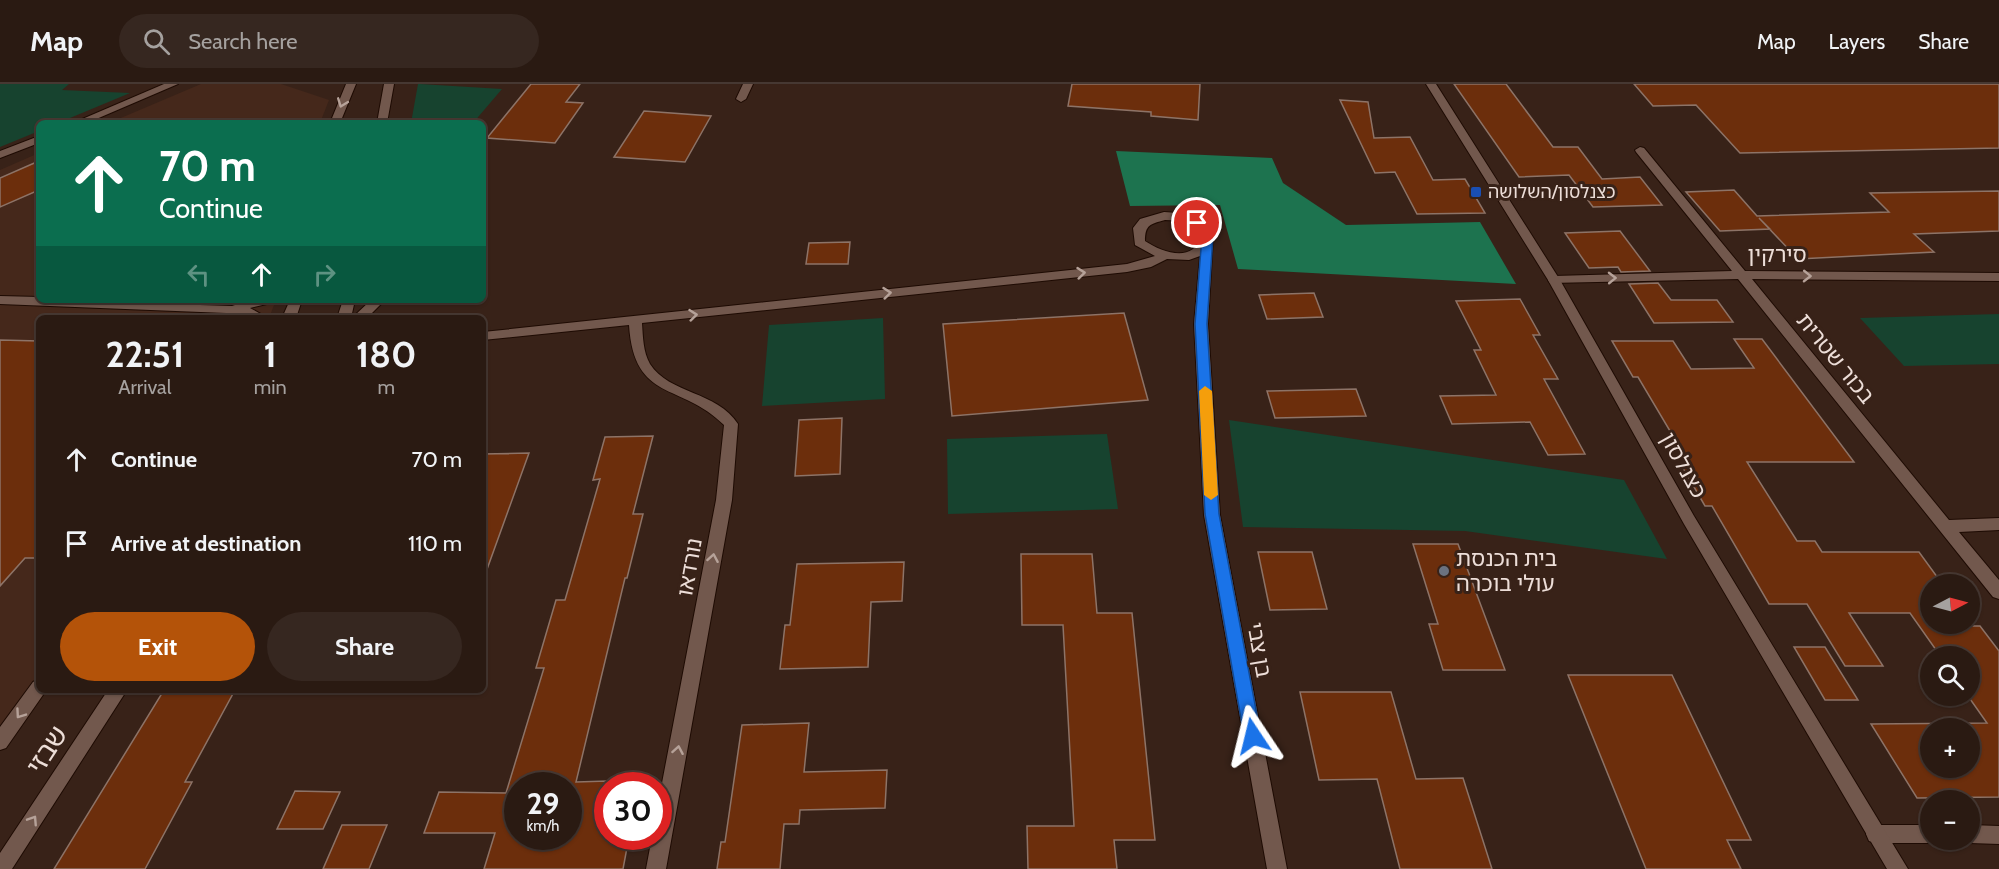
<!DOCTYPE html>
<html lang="en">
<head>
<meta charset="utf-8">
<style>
	body { margin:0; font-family:Cabin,"Noto Sans Hebrew",sans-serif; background:#362720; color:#f1f3f6; height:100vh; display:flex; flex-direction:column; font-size:22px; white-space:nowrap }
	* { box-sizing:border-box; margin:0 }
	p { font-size:20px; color:#a5a19f }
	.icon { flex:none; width:33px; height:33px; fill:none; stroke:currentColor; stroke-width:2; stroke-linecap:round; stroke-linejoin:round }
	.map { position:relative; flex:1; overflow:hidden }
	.details { position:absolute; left:36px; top:231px; width:450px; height:378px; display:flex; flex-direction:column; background:#2a1a12; border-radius:9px; box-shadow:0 2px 4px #0004,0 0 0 2px #463832 }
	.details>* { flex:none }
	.banner { position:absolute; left:36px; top:36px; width:450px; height:183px; border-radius:9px; box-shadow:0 2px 4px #0004,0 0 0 2px #463832; background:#0b6e4f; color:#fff; overflow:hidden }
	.needle { width:39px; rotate:84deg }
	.controls { position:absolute; left:1920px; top:490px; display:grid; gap:12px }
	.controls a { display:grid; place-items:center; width:60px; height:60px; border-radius:50%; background:#2a1a12; box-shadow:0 2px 4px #0004,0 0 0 2px #463832; font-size:30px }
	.speed { position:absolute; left:504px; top:688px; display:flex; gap:12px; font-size:30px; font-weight:700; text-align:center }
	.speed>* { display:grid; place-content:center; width:78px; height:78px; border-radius:50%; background:#2a1a12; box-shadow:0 2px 4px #0004,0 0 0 2px #463832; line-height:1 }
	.speed small { font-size:15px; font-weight:400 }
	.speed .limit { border:9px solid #d22; background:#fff; color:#111 }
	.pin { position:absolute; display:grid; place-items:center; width:51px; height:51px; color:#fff; margin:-26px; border:3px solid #fff; border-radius:50%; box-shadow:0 2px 6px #0007 }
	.me { position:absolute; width:66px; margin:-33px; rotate:350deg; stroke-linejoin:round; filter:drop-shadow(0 0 4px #0008) }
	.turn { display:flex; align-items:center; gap:21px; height:126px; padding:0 24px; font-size:27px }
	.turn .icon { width:78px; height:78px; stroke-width:2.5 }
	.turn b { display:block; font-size:42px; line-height:51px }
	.lanes { display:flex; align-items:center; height:57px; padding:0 24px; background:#0003; justify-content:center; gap:30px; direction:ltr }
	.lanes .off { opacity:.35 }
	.eta { display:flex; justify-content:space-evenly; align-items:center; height:102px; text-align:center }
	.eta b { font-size:36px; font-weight:700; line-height:42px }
	.cta { display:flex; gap:12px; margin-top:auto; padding:12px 24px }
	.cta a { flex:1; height:69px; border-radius:36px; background:#b45309; color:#fff; font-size:24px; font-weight:700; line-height:69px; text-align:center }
	.cta a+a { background:#362720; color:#f1f3f6 }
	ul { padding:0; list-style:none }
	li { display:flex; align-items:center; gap:18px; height:84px; padding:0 24px }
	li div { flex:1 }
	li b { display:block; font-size:22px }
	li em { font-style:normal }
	header { display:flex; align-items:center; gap:36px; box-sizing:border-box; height:84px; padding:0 30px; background:#2a1a12; border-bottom:2px solid #463832 }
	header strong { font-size:28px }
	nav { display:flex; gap:33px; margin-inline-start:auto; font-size:21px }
	.search { width:420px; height:54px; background:#362720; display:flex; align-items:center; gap:15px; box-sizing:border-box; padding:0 21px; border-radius:33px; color:#a5a19f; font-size:22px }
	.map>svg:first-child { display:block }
	.built { fill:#45281b }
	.green { fill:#17432f }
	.forest { fill:#1d734f }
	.building { fill:#6c2e0c; stroke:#8d7367; stroke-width:1.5; fill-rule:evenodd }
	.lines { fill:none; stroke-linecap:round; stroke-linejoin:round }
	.minor-casing { stroke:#1e0b03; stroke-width:2 }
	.tertiary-casing { stroke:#1e0b03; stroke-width:2 }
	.minor { fill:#72584d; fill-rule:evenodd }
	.tertiary { fill:#72584d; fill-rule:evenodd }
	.oneway { stroke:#b6a299 }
	.route { fill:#1a73e8; stroke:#114b97; stroke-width:1.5 }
	.slow { fill:#f59e0b }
	.transit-dot { fill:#1a4fb4; stroke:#382218; stroke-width:2 }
	.worship-dot { fill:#6b7280; stroke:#382218; stroke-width:2 }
	.labels { text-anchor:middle; stroke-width:6; stroke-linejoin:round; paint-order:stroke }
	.far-poi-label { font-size:18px; fill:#edded8; stroke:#382218; text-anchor:start }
	.street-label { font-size:22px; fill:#edded8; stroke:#382218 }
	.poi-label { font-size:22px; fill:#edded8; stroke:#382218; text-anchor:start }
	.near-street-label { font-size:27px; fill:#edded8; stroke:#382218 }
</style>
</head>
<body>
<header>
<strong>Map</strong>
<div class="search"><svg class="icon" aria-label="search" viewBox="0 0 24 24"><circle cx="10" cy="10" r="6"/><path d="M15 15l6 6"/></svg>Search here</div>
<nav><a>Map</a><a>Layers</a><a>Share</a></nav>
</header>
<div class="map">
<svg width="1999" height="785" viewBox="0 0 1999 785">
	<rect width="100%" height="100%" fill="#382218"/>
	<path class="built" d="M201 0H281L329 16 320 39H109Z
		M39 69V216H276L269 234H39V592L0 647V86Z"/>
	<path class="green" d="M0 0H69L62 6 130 9 58 39H39V47L0 63Z
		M418 0H420L502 5 473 39H411Z
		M1999 230V280L1904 282 1860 234Z
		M883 234 885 315 762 322 769 241Z
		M1229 336 1624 396 1667 475 1465 447 1243 443Z
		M1107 350 1118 425 948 430 947 355Z"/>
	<path class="forest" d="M1116 67 1272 74 1283 99 1346 141 1480 138 1516 200 1238 185 1220 121 1130 122Z"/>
	<path class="building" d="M531 0H580L566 18 583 19 555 59 487 54Z
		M1072 0H1200L1198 36 1151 32V28L1068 22Z
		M1454 0H1506L1553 63H1578L1602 95 1640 93 1662 121 1593 123 1569 91 1519 93Z
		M1634 0H1999V64L1740 69 1696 21 1653 22Z
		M1340 16 1368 18 1374 54 1410 53 1433 96 1465 95 1485 129 1417 130 1395 88 1375 89Z
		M644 27 711 32 685 78 614 73Z
		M39 77V106L0 123V94Z
		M1734 106 1757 132 1889 128 1870 109 1999 107V147L1914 150 1934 168 1798 175 1759 134 1770 145 1720 147 1686 108Z
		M1620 147 1650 187 1621 188 1618 183 1589 184 1565 149Z
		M850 158 848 180H806L809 159Z
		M1658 199 1671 216H1717L1733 238 1654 239 1629 200Z
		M1314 209 1323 233 1267 235 1259 211Z
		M1520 215 1540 251H1533L1558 295H1544L1585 370 1548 371 1530 338 1452 340 1440 312 1496 311 1474 266H1481L1456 217Z
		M1124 229 1148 316 952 332 943 240Z
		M1734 255H1762L1854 378H1747L1797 457H1815L1822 468H1919L1943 501H1930V542H1980L1999 567V713L1917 714 1871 640 1987 639 1968 612 1970 573H1941L1910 529H1849L1883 582H1845L1807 520H1769L1712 422H1705L1683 384H1692L1638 293H1633L1612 257H1673L1691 285 1754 284ZM1930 645H1970V684H1930Z
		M0 256 39 257V474H25L0 502Z
		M1356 305 1366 332 1275 334 1267 307Z
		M842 334 840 390 795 392 799 336Z
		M653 352 633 430H643L627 494H625L576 698 608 697V753H629L623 785H484L495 749H424L439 708 506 709 544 584H536L556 516H565L600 395 593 396 605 353ZM518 702H568V753H518Z
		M529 369 486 488 483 487V370Z
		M1413 460H1458L1505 586H1443L1429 540H1438Z
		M1258 468H1312L1327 525 1270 526Z
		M1021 470H1092L1097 529H1132L1155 756H1114L1117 785H1028L1027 742H1074L1063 541H1022Z
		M904 478 902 517 871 518 868 583 780 585 785 541H790L797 480Z
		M1794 563H1825L1858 616H1825Z
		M1568 591H1672L1751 756H1727L1741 785H1646Z
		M164 606H235L185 698H192L145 785H54Z
		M1300 608H1391L1416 695 1463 694 1492 785H1400L1377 695 1319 696Z
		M809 639 804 688 887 686 885 724 800 726 799 740H784L780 785H717L721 758H725L742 641Z
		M295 707 340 708 323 745H277Z
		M342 741H387L369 785H323Z"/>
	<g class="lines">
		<g class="minor-casing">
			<path id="minor" d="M164 0H178L87 39H73Z
				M743 0H753L746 15 741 18 736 15Z
				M39 52V59L0 74V67Z
				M1640 63 1644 64 1745 187 1999 189V197L1752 195 1949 436 1999 434V446L1959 448 1999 496V515L1993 513 1738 195 1550 199 1548 196 1554 192 1732 187 1636 68 1635 66Z
				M1164 128C1185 129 1202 133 1213 152L1208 240 1220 431 1287 785H1267L1204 431 1194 240 1200 172 1189 176 1167 175 1151 183 1127 188 642 239C643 253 643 268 650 280 669 310 717 307 738 340L732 416 666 785H646L652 753H658V720L716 416 724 341C681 298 634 319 629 241L483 256V248L1127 180 1155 172 1135 161 1133 144 1140 135ZM1165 136C1180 136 1192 139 1201 152 1194 179 1163 169 1145 157 1145 141 1150 140 1165 136Z
				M0 212 39 213V216L232 222 250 216H272L271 219 250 224 268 234H251L226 229 0 220Z
				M371 216H385L367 234H352Z
				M1876 741H1930V756H1937L1930 759H1876L1869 757 1866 750 1869 743Z
				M1970 741 1999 742V760L1970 759 1963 757 1970 756Z"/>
		</g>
		<g class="tertiary-casing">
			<path id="tertiary" d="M346 0H356L340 39H330Z
				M384 0H394L387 39H377Z
				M1426 0H1436L1560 196 1694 432 1908 785H1887L1684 440 1548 196Z
				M290 216H302L296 234H282Z
				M343 216H355L351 234H337Z
				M39 595V606H46L45 608 6 664 0 666V643L33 598Z
				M108 606H127L12 785H0V769Z"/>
		</g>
		<use href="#minor" class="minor"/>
		<use href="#tertiary" class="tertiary"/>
	</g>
	<defs><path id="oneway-chevron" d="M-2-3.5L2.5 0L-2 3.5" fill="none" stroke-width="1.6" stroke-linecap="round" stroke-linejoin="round" transform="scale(1.5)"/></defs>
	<g class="oneway">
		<use href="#oneway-chevron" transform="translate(342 19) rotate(111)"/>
		<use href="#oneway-chevron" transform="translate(1081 189) rotate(-6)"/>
		<use href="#oneway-chevron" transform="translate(1807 192) rotate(1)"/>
		<use href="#oneway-chevron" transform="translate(1612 194) rotate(-1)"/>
		<use href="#oneway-chevron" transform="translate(887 209) rotate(-6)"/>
		<use href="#oneway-chevron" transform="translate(693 231) rotate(-6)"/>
		<use href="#oneway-chevron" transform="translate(713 474) rotate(-80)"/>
		<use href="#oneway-chevron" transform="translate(20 630) rotate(125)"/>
		<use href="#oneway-chevron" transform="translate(678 666) rotate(-80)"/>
		<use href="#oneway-chevron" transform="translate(33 736) rotate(-57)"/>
	</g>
	<path class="route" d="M1197 136 1213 152 1207 240 1219 430 1261 652 1259 657 1253 660 1247 657 1244 652 1205 430 1195 240 1202 152 1191 139Z"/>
	<path class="slow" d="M1205 302 1212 307 1218 411 1211 416 1204 411 1199 307Z"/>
	<rect class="transit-dot" x="1470" y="102" width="12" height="12" rx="3"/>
	<circle class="worship-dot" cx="1444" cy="487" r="6"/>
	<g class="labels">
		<g class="far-poi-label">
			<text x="1488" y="114">כצנלסון/השלושה</text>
		</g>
		<g class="street-label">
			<text x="1777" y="178">סירקין</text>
			<text transform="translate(1836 274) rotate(51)" y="8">בכור שטרית</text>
			<text transform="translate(1684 381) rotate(61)" y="8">כצנלסון</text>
			<text transform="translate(689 483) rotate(-80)" y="8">נורדאו</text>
			<text transform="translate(1260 566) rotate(80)" y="8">בן צבי</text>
		</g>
		<g class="poi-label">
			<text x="1456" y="482">בית הכנסת<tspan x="1456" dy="25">עולי בוכרה</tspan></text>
		</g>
		<g class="near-street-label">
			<text transform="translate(47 666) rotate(-57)" y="9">שבזי</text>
		</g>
	</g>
</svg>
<div class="controls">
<a><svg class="needle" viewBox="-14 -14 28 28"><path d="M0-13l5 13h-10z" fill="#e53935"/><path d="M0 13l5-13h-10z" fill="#a5a19f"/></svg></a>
<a><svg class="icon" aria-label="search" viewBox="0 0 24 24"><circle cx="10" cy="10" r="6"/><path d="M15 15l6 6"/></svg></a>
<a>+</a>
<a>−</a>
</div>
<div class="speed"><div>29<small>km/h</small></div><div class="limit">30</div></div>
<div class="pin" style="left:1197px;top:139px;background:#d93025"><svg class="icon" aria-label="arrive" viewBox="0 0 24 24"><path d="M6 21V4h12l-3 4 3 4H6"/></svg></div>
<svg class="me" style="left:1253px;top:652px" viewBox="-20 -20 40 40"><path d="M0-17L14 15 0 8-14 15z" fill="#1a73e8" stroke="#fff" stroke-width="4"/></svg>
<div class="banner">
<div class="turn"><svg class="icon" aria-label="ahead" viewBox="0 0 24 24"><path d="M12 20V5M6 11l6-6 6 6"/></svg><div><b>70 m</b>Continue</div></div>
<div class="lanes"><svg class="icon off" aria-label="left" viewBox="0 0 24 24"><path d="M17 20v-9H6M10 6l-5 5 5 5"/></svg><svg class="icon" aria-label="ahead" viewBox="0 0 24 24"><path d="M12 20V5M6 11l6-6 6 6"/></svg><svg class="icon off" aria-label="right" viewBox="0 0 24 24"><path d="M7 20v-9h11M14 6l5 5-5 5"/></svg></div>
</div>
<section class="details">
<div class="eta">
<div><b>22:51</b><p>Arrival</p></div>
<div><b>1</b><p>min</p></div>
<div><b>180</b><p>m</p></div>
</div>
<ul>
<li><svg class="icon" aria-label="ahead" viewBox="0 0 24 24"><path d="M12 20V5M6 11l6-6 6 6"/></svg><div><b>Continue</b></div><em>70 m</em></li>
<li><svg class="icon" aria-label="arrive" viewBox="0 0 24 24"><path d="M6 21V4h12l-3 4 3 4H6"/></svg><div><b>Arrive at destination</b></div><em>110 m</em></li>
</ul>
<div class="cta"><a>Exit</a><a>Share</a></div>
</section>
</div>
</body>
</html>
